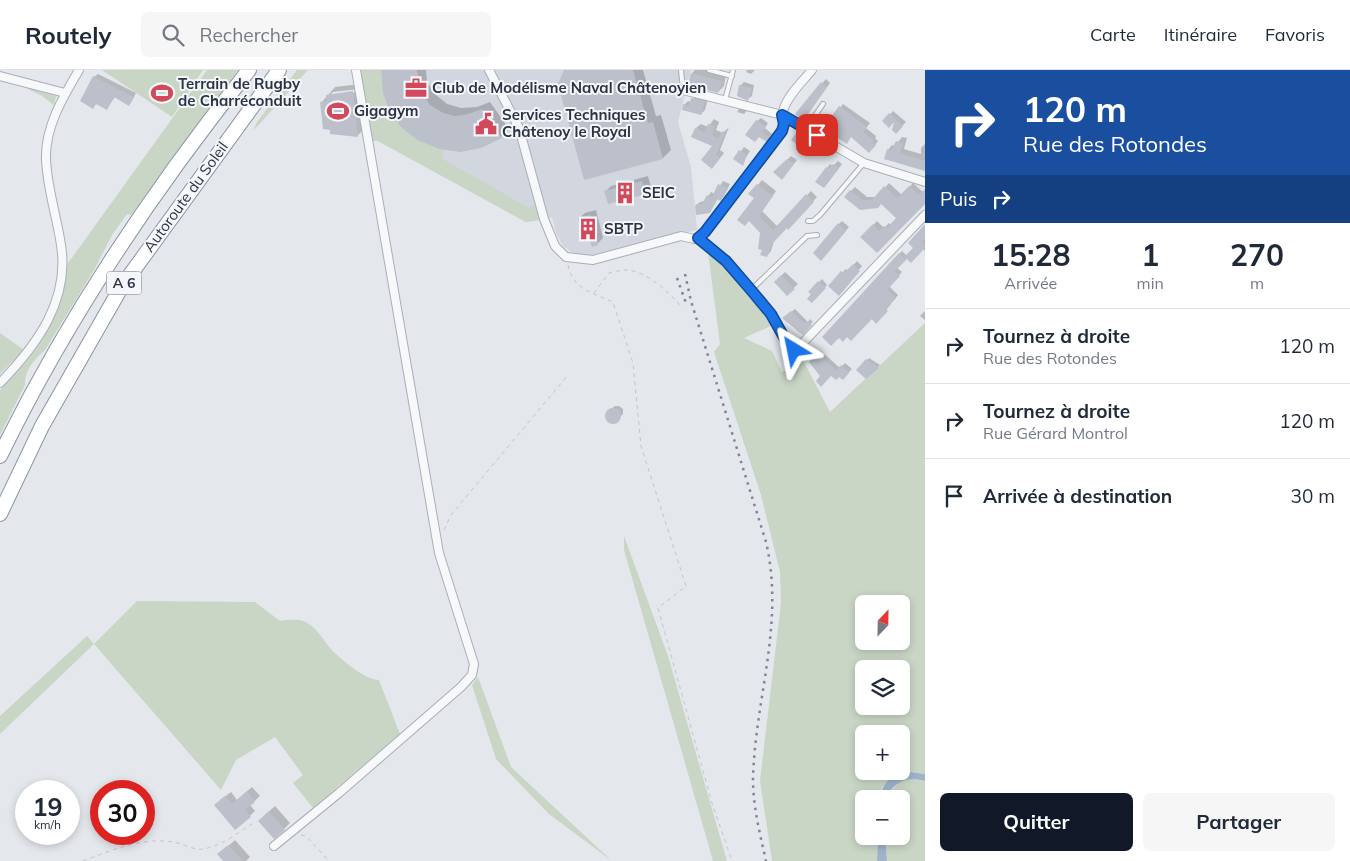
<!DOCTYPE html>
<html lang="fr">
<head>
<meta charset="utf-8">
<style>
	body { margin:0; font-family:Mulish,sans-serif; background:#f6f6f7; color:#1f2937; height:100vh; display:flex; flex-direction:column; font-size:19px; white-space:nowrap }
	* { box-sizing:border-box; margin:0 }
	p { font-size:16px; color:#747a83 }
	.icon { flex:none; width:28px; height:28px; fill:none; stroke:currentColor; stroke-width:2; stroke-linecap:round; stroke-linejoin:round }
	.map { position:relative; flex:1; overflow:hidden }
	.details { display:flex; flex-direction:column; background:#fff; width:425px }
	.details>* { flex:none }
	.top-card { background:#1a4fa0; color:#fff; overflow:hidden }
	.needle { width:32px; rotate:22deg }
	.buttons { position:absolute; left:855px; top:525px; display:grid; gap:10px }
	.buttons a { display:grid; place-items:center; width:55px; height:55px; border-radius:8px; background:#fff; box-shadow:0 2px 8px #0003; font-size:25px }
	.speed { position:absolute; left:15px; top:710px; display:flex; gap:10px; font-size:25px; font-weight:700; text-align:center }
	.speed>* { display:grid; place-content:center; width:65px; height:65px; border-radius:50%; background:#fff; box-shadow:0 2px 8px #0003; line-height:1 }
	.speed small { font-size:12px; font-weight:400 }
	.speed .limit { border:8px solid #d22; background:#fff; color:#111 }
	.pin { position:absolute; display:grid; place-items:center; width:42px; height:42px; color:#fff; margin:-21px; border-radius:10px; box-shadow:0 2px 8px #0006 }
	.me { position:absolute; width:55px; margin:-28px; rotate:325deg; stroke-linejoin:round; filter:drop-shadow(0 0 4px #0008) }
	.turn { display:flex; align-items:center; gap:18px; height:105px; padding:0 15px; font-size:22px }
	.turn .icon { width:65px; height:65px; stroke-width:2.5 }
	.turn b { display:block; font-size:35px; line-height:42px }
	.then { display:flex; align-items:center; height:48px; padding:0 15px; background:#0003; gap:10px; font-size:19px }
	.eta { display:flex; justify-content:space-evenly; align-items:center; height:85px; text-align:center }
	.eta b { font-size:30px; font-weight:700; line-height:35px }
	.button { display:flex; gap:10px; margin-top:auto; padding:10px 15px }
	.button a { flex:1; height:58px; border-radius:8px; background:#111827; color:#fff; font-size:20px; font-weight:700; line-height:58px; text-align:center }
	.button a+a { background:#f6f6f7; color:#1f2937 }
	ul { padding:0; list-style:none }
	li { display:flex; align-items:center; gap:15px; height:75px; padding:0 15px; border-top:1px solid #e0e1e3 }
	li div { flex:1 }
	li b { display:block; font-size:19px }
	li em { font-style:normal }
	header { display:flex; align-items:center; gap:30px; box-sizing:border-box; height:70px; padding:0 25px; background:#fff; border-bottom:1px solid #e0e1e3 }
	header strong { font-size:24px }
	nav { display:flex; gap:28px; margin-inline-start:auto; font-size:18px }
	.search { width:350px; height:45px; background:#f6f6f7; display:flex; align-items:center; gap:12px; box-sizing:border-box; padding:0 18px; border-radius:8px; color:#747a83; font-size:19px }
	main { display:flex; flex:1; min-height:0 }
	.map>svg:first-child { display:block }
	.built { fill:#d2d6de }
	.green { fill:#c9d6c5; fill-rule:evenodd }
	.water { fill:#9fb4cc }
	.shadow { fill:#0003; fill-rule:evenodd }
	.building { fill:#bbc0ca }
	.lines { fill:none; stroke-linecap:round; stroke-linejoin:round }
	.lane-casing { stroke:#a9aeb7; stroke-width:6 }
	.street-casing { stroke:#a9aeb7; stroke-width:10 }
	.highway-casing { stroke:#8b94a3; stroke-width:16 }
	.path { stroke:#c2c5cb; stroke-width:1; stroke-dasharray:4 4; stroke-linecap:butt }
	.lane { stroke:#f7f8fa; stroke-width:4 }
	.street { stroke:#f7f8fa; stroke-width:8 }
	.highway { stroke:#fff; stroke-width:14 }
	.rail { stroke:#7d8696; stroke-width:2.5; stroke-dasharray:2.5 5; stroke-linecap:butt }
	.route-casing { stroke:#114b97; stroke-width:12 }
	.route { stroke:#1a73e8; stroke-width:9 }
	.labels { text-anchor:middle; stroke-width:4; stroke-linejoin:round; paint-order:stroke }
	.shield { fill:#f4f6f9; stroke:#676e7b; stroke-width:1 }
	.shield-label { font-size:14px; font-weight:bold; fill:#2b3445 }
	.poi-label { font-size:15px; font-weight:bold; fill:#2b3445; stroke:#f4f6f9; text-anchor:start }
	.street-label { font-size:15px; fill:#2b3445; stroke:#f4f6f9 }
</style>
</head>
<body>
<header>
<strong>Routely</strong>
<div class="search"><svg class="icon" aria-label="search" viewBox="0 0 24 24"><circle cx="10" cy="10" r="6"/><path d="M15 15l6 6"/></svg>Rechercher</div>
<nav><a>Carte</a><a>Itinéraire</a><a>Favoris</a></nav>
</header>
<main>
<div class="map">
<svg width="925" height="791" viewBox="0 0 925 791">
	<rect width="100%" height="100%" fill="#e4e7ec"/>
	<path class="built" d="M359 0H691L678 52 691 97 697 160 594 185 583 186 573 183 563 176 556 163 552 147 526 152 378 71H371Z"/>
	<path class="green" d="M102 0H203L172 47Z
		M207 0H238L131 145 127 144 112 165 94 200 45 280C35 289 24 300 25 315L0 365V320C13 305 28 292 38 276 55 253 62 224 66 196Z
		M297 0H308L253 61 257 52Z
		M359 0H381C381 40 405 71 444 80L441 88 529 138 536 135 540 150 526 152 378 71H371Z
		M20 15 56 26 54 35 42 26Z
		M708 182 730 199 773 255 744 268 772 281 782 302 804 292 830 342 925 253V704L912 702 882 717 876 729H864V766H878L877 791H772L760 711 781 533 780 502 761 425 714 282 720 274ZM864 534H901V571H864ZM864 599H901V636H864ZM864 664H901V701H864Z
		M0 263 24 280 0 304Z
		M624 466 668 586 727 791H713L624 480Z
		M137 531 255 532 280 551C286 550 297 549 303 551 318 556 325 575 336 584 346 593 366 610 379 610L400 664 313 738 293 713 303 705 275 667 236 690 221 720 94 574 0 664V646L87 566 94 574Z
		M478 607 511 697 612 791 549 744 496 689 472 615Z
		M912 709 925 711V791H887L885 766H901V729H884L900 711Z"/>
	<path class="water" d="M903 701 925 704V711C905 706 895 712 884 729H876L888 710Z
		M878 766H885L887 791H877Z"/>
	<path class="shadow" d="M384 0H426L427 12 436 25 447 34 461 38 477 37 490 32 509 59 501 67 481 77Z
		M566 0H643L656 46 661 45 671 80 663 88 585 109Z
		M695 0H707L726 5 724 16 718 22 692 3Z
		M747 0H755L751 4 746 2Z
		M98 4 136 23 132 31 129 34 115 27 107 38 96 34 93 37 94 7Z
		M826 9 830 13 807 45 797 43Z
		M744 12 754 15 752 26 748 29 740 16Z
		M360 14 365 58 357 66 322 32 335 17ZM359 19V22L330 25 333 22Z
		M696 25 708 28 705 40 701 44 684 35 688 31 691 32Z
		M843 34 870 53 866 58 876 66 875 68 878 71 873 78 823 48 826 44 832 48Z
		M741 36 749 38 744 44 737 42Z
		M893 41 906 52 896 62 893 60 896 49 889 56 884 51Z
		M761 48 768 53 765 58 772 64 766 70 759 65 757 51Z
		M714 49 719 52 716 60 723 63 729 57 720 80 724 83 717 92 714 76 696 58 701 54 708 57Z
		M801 59 808 64 799 74 793 70Z
		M902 67 907 68 904 79 921 84V78L925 74V100L888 80 892 75 895 76Z
		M744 77 750 81 742 94 735 89Z
		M791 86 797 90 785 105 775 102Z
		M838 91 842 94 827 114 817 112 827 98 830 94 833 96Z
		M648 106 651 117 645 122H605L611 116Z
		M762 110 776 121 762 141 778 157 811 121 817 127 788 158 787 157 775 168 771 181 767 186 763 179 756 128 758 115Z
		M723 111 730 114 724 126 721 129 718 128 709 142 696 135 700 132 705 131 711 122 715 124Z
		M889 113 902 125 913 113 923 122 925 120V132L877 182 862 167 877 151 884 158 889 153 891 155 898 148 882 132 860 139 851 121 855 117 867 127H877Z
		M596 140 603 168 597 174 579 148 585 143Z
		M842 151 849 157 825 186 839 154Z
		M925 156V181L923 179 907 188 897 198 902 202 889 216 898 225 879 249 872 248 847 266 824 267 902 181 907 186 915 178Z
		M857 191 862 196 842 220 829 216 846 199 848 201Z
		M785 202 798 214 787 224 775 212Z
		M822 209 827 215 812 232 813 224 810 222Z
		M795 239 808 252 810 249 813 252 800 263 784 248Z
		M925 241V250L920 246Z
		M821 281 840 298 845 293 852 299 843 308 839 305 822 306 811 292Z
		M869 288 880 295 866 307 858 300Z
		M615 336H619L623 339V344L615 352H610L606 347 607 342Z
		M252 717 260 726 250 735 255 741 236 759 220 730 231 722 237 730Z
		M275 736 290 753 284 759 265 745Z
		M235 770 250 787 246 791H225V779Z"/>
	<path class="building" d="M381 0H417L420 20 430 35 443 43 455 46 468 44 482 39 502 68 481 78 460 82 439 79 417 70 401 57 390 42 383 23Z
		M564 0H633L648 53 653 52 663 89 584 110 558 14Z
		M691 3 722 11 718 23 688 15Z
		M93 6 134 27 129 36 114 27 107 40 96 34 93 39 80 31Z
		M821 12 827 17 804 50 795 44Z
		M739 15 752 18 748 31 737 26Z
		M353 21 358 67 330 64V60L323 59 320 32 327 31 326 25Z
		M691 28 705 31 701 45 682 40 683 34 689 36Z
		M839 36 867 57 863 62 874 70 872 72 876 75 869 83 851 67 847 74 817 54 822 47 828 51Z
		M889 43 903 56 896 64 892 60 894 52 889 58 882 51Z
		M756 50 766 57 762 62 770 68 767 72 759 67 755 72 745 65Z
		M708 54 715 56 712 65 718 68 723 61 725 62 716 85 720 88 712 99 701 90 712 76 691 67 695 58 704 62Z
		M797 62 805 68 799 76 791 70Z
		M896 71 903 73 900 83 925 91V101L884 89 887 79 891 81Z
		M739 80 747 85 743 96 733 89Z
		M787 89 794 94 782 110 773 102Z
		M833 94 839 98 824 118 815 112 826 97 829 99Z
		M642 111 646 124 608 134 604 121Z
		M718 114 727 118 721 131 712 127Z
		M757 114 773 126 759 146 773 160 806 124 814 132 788 160 787 158 772 174 767 187 760 185 762 180 758 179 760 163 749 151 745 156 737 150 754 128 748 124Z
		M884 116 897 128 909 116 919 125 925 119V134L877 183 860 167 873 154 879 161 884 156 887 158 896 148 881 134 878 138 860 140 844 127 850 120 863 130H872Z
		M707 125 717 130 710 143 696 145 695 135 702 134Z
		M590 145 598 175 592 177 590 171 584 172 578 148Z
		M838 153 846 161 821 191 813 183Z
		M925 154V169L922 172 925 178 911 193 904 187 913 178 908 173Z
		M899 183 906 190 895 201 900 206 887 220 896 228 886 239 888 241 876 254 872 249 851 271 847 267 843 272 839 268 831 276 822 267Z
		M853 194 860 201 839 226 828 216 841 201 844 203Z
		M781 205 795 219 787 226 774 212Z
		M818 211 826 218 812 233 807 229 811 224 808 222Z
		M791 241 804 253 807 251 812 255 803 265 782 248Z
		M817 283 836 300 841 295 849 303 843 310 839 307 836 310 831 306 821 317 816 311 820 306 809 292Z
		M866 289 879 298 866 309 856 300Z
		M605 346a8 8 0 1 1 16 0a8 8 0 1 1-16 0Z
		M247 721 255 732 245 740 251 747 235 760 214 735 225 726 232 734Z
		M269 741 285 760 274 769 258 751Z
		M228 775 243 791H223L217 784Z"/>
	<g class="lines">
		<g class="lane-casing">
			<path id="lane" d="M681 0 683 20
				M709 0 732 6
				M725 30 733 0
				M806 59 823 34
				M808 151H813L820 145 864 93
				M751 220 807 166 817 165"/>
		</g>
		<g class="street-casing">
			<path id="street" d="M489 0 519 58 544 149 555 176 566 187 593 190 681 166 694 169 701 166 782 61C785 53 781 47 784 38 789 24 802 12 812 0
				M0 6 65 23
				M683 20 782 45 864 93 925 112
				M698 168 726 191 751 220 771 244 790 278 796 280 925 145
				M0 313C36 276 70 231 61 175 57 147 47 118 46 89 45 57 63 27 79 0
				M274 776 339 723 461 617 472 605 474 594 439 483 356 0"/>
		</g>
		<g class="highway-casing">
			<path id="highway" d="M0 386C67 248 153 120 249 0
				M0 444 42 356 122 216 279 0"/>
		</g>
		<path class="path" d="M568 195C572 219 593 223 613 232L633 293 641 376 686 516 658 538 712 733 732 791
			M594 223 609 203C614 202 620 200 625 200 647 200 670 224 683 238
			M444 460 451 445 568 305
			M301 765 306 766 329 791
			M83 791C112 780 142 767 173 772 183 773 194 781 203 779 222 776 239 762 255 752"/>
		<use href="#lane" class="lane"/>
		<use href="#street" class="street"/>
		<use href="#highway" class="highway"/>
		<path class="rail" d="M685 204 691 231 766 472C785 554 755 628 753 709 753 737 760 764 766 791
			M677 208 686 233"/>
	</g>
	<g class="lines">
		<g class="route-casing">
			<path id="route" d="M794 280 790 278 771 244 751 220 726 191 698 168 705 162 782 61 784 54 782 45 817 65"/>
		</g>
		<use href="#route" class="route"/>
	</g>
	<defs>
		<g id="office-bare" transform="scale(1.725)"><path d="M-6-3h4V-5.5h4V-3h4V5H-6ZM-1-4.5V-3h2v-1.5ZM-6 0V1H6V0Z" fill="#d1495b" stroke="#f4f6f9" stroke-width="2.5" paint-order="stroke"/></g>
		<g id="stadium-bare" transform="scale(1.725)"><path d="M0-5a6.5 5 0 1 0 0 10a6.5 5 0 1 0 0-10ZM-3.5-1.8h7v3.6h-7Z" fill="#d1495b" stroke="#f4f6f9" stroke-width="2.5" paint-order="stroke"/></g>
		<g id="civic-bare" transform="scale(1.725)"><path d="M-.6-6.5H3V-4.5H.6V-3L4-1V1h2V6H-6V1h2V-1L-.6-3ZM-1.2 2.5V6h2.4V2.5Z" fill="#d1495b" stroke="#f4f6f9" stroke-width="2.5" paint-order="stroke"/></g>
		<g id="building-bare" transform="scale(1.725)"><path d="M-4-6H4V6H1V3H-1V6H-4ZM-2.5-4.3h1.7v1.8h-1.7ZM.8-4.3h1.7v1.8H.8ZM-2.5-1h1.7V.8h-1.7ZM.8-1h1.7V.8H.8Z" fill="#d1495b" stroke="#f4f6f9" stroke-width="2.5" paint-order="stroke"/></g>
	</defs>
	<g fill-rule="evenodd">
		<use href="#office-bare" x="416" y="18"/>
		<use href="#stadium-bare" x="162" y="23"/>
		<use href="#stadium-bare" x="338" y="41"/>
		<use href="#civic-bare" x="486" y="54"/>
		<use href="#building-bare" x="625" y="123"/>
		<use href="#building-bare" x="588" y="159"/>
	</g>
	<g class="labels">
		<rect class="shield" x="106.5" y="201.5" width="35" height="23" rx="4"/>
		<g class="shield-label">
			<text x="124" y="218">A 6</text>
		</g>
		<g class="poi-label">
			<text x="178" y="19">Terrain de Rugby<tspan x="178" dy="17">de Charréconduit</tspan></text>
			<text x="432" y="23">Club de Modélisme Naval Châtenoyien</text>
			<text x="354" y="46">Gigagym</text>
			<text x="502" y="50">Services Techniques<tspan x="502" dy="17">Châtenoy le Royal</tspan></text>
			<text x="642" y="128">SEIC</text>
			<text x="604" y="164">SBTP</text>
		</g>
		<g class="street-label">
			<text transform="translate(186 127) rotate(-54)" y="5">Autoroute du Soleil</text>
		</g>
	</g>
</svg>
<div class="buttons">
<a><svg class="needle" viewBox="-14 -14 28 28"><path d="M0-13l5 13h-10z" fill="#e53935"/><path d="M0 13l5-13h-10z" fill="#747a83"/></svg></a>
<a><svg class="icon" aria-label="layers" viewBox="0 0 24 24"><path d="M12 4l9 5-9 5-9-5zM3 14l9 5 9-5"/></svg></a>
<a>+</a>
<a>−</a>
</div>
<div class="speed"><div>19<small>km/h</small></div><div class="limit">30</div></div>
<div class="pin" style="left:817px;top:65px;background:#d93025"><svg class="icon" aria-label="arrive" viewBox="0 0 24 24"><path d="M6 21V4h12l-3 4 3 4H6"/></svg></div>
<svg class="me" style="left:794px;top:280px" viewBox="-20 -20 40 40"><path d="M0-17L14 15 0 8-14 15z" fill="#1a73e8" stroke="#fff" stroke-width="4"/></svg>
</div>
<section class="details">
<div class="top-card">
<div class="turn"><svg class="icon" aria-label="right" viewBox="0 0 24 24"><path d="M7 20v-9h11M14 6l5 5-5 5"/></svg><div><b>120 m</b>Rue des Rotondes</div></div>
<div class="then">Puis<svg class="icon" aria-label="right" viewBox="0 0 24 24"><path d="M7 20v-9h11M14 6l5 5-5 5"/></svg></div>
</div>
<div class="eta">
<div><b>15:28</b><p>Arrivée</p></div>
<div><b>1</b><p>min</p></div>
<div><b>270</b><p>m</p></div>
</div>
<ul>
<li><svg class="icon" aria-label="right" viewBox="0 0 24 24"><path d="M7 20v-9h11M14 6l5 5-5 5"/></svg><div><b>Tournez à droite</b><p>Rue des Rotondes</p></div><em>120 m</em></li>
<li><svg class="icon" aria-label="right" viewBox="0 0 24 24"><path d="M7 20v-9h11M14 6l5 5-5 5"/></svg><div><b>Tournez à droite</b><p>Rue Gérard Montrol</p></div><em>120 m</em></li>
<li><svg class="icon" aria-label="arrive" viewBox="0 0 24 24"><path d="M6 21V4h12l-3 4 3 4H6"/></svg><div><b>Arrivée à destination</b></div><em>30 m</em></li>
</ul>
<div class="button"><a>Quitter</a><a>Partager</a></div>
</section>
</main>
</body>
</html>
